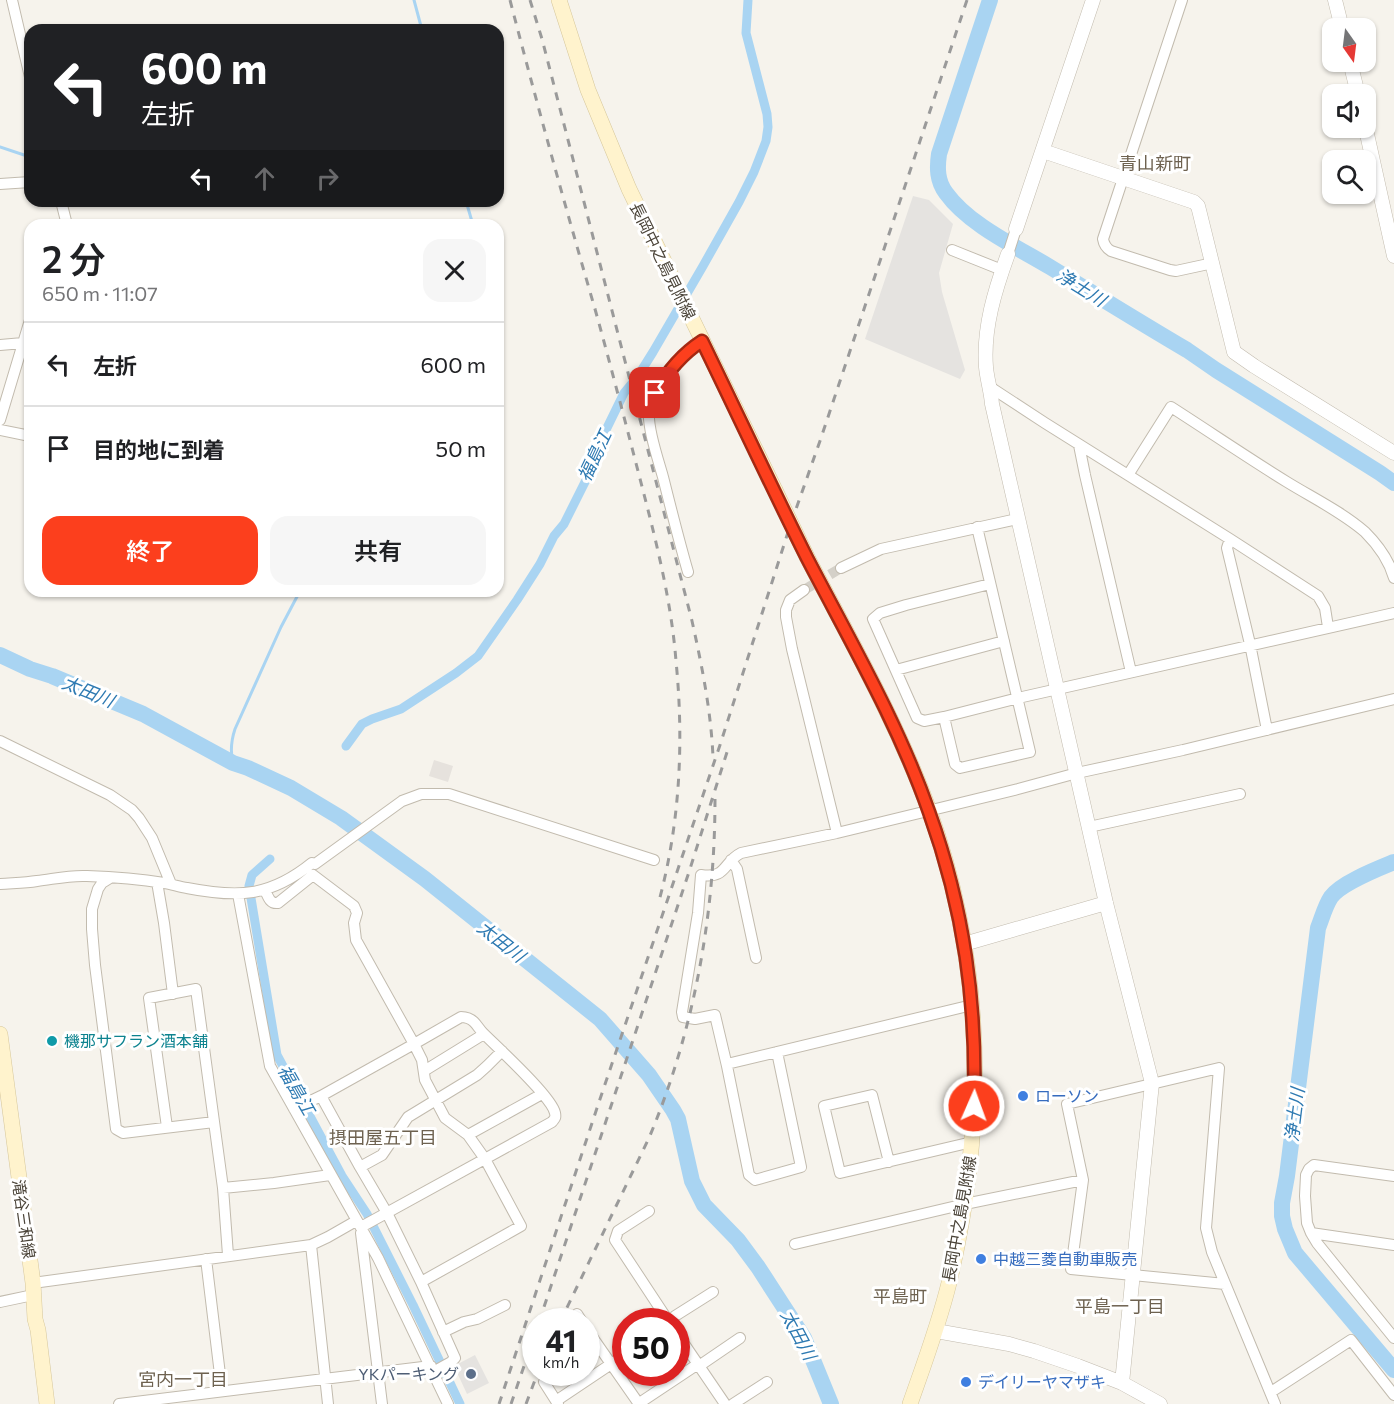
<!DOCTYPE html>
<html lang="ja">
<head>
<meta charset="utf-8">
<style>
	body { margin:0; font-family:Commissioner,"Noto Sans JP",sans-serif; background:#f6f6f6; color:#202124; height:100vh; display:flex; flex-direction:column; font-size:22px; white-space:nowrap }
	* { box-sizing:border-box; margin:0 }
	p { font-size:20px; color:#757577 }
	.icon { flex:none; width:33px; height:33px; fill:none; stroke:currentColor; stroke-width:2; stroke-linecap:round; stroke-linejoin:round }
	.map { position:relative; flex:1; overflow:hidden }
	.side { position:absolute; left:24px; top:219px; width:480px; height:378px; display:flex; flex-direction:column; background:#fff; border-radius:18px; box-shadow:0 2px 4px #0004 }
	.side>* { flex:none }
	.banner { position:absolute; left:24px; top:24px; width:480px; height:183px; border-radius:18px; box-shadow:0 2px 4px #0004; background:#202124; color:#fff; overflow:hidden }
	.needle { width:39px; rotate:166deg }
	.controls { position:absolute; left:1322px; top:18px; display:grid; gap:12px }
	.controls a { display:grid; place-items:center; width:54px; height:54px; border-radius:12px; background:#fff; box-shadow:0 2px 4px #0004; font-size:30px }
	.speed { position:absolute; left:522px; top:1308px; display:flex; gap:12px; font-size:30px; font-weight:700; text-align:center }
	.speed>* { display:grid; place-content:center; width:78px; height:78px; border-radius:50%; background:#fff; box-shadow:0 2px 4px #0004; line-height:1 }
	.speed small { font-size:15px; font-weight:400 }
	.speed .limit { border:9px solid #d22; background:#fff; color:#111 }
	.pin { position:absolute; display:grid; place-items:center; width:51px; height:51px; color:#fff; margin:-26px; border-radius:12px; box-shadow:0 3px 9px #0006 }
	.me { position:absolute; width:66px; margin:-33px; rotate:2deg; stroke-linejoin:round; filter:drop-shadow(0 0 4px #0008) }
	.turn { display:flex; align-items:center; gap:21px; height:126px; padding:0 18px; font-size:27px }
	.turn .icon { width:78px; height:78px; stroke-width:2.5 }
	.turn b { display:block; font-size:42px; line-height:51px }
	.lanes { display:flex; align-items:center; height:57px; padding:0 18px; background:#0003; justify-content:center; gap:30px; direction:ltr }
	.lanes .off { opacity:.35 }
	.round { display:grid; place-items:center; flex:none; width:63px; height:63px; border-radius:18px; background:#f6f6f6 }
	.headline { display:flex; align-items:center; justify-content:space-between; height:102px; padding:0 18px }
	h1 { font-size:36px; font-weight:600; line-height:45px }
	.button { display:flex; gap:12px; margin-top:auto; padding:12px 18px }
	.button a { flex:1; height:69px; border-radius:18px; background:#fc3f1d; color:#fff; font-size:24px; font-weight:600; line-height:69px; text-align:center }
	.button a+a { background:#f6f6f6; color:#202124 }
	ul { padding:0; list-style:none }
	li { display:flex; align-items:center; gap:18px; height:84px; padding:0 18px; border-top:2px solid #e0e0e0 }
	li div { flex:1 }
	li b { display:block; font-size:22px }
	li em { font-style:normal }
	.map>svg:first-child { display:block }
	.industrial { fill:#e6e2dd }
	.parking { fill:#e5e3e0 }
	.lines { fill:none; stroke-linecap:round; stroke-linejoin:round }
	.stream { stroke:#a9d4f2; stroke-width:3 }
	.canal { stroke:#a9d4f2; stroke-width:9 }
	.river { stroke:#a9d4f2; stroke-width:16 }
	.minor-tunnel { stroke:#d4d0c8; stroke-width:10; stroke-dasharray:10 5; stroke-linecap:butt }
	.minor-casing { stroke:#c2bbae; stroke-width:12 }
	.tertiary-casing { stroke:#c2bbae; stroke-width:15 }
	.secondary-casing { stroke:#d6c79b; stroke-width:16 }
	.minor { stroke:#fff; stroke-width:10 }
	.tertiary { stroke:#fff; stroke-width:14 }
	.secondary { stroke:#fff3cd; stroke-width:15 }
	.rail { stroke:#9a9a9a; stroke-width:3; stroke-dasharray:8 8; stroke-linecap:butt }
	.secondary-bridge-casing { stroke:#d6c79b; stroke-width:16; stroke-linecap:butt }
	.secondary-bridge { stroke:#fff3cd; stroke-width:15 }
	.route-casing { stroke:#a42913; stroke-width:15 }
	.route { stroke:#fc3f1d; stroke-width:10 }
	.culture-dot { fill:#0f9aa8; stroke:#fff; stroke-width:2 }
	.shop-dot { fill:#3f7fe0; stroke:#fff; stroke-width:2 }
	.service-dot { fill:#5c6f8a; stroke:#fff; stroke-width:2 }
	.labels { text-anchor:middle; stroke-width:6; stroke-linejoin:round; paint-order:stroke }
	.street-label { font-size:16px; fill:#4b4439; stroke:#fff }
	.culture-label { font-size:16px; fill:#0d838f; stroke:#fff; text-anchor:start }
	.shop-label { font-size:16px; fill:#366cbe; stroke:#fff; text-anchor:start }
	.service-label { font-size:16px; fill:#4e5e75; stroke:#fff; text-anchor:end }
	.neighbourhood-label { font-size:18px; fill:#6e6250; stroke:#fff }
	.water-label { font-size:18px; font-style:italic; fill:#2e7ab2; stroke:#fff }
</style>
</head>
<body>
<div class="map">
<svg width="1394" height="1404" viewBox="0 0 1394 1404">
	<rect width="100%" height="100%" fill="#f6f3ec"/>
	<path class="industrial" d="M434 760 453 766 448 782 429 776Z"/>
	<path class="parking" d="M913 196 929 200 953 224 939 273 942 292 965 370 960 379 865 339Z
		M475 1355 489 1383 467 1394 454 1366Z"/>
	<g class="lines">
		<path class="stream" d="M414 0 422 30
			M0 147 30 157
			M466 201 473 225
			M233 763C230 751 231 741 235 729L281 627 300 591"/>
		<path class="canal" d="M346 746 362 724 372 719 401 709 456 673 478 656 517 600 540 564 554 536 564 524 586 480 604 434 624 393 638 376 653 352 703 266 739 202 754 172 766 141 768 127 767 114 746 33 748 0
			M270 859 252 875 249 886 277 1055 342 1176 367 1214 413 1305 460 1404"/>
		<path class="river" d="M990 0 939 154C937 168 937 181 946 193 969 225 1017 247 1050 267 1096 295 1141 323 1187 350L1216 370 1380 473 1394 483
			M0 655 30 669 52 676 143 714 233 763 248 768 291 788 341 818 425 879 600 1019 649 1075 673 1110 678 1119 692 1181 704 1205 738 1240 758 1267 804 1338 831 1404
			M1394 862C1377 869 1341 883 1331 897 1325 906 1322 918 1318 928L1287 1176 1282 1203V1216L1285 1229 1295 1253 1394 1370"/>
		<path class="minor-tunnel" d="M804 590 841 568"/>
		<g class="minor-casing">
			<path id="minor" d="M12 0 30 77
				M1182 0 1103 239C1104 245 1106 248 1111 251L1170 270 1176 271 1213 263
				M0 184 30 182
				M61 201 67 225
				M952 250 1002 270
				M1008 254 1016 229
				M0 345 23 343
				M990 387 1045 423 1230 539 1318 596 1325 608 1328 627
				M0 420 30 320
				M0 430 30 436
				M1079 445 1085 475 1131 672
				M1128 475 1171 407C1210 432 1248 458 1287 482 1313 498 1342 512 1365 532 1378 545 1389 560 1394 578
				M977 527 1030 752 960 768 955 764 944 717 924 721 917 718 873 619 880 613 906 605 990 584
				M1230 539 1227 548 1250 644 1267 730
				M841 568 881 549 1017 519
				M688 572C679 541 671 509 663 477 658 459 647 427 649 409 651 387 683 353 702 341
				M804 590 790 600 786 610V617L792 649 837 833
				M896 670 1004 641
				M944 717 1018 698 1394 613
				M0 741 110 795 132 810 139 818 152 838 171 884
				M1089 827 1240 794
				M731 860 737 869 756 958
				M110 878 102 883 98 889 92 909V929L95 965 116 1129 123 1133 214 1122
				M157 882 164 923 173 994
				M0 884C12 883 25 883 37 881 54 879 69 875 87 876 113 877 139 879 164 883 172 884 179 887 187 888 238 898 270 897 312 863L315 864 402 801 421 794H449L654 860
				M265 890C268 897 270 904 278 903L313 875 354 906 357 913 354 923 356 940 414 1044 321 1096 294 1109
				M238 894 270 1066 378 1258 448 1404
				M777 1052 801 1167 755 1180 749 1175 727 1066 715 1015 695 1019 683 1017 682 1012 698 913 701 875C727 879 723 862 741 853L837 833 1018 789 1077 773 1183 750 1394 699
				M727 1064 972 1005
				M424 1071 484 1034
				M321 1096 360 1167 387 1213 421 1282 455 1358 451 1362 433 1372
				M167 1127 149 998 196 989 223 1188 228 1255
				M468 1135 542 1094
				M889 1162 872 1095 824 1106 840 1173 972 1142
				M360 1167 382 1155 408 1117 477 1075 487 1066 502 1051
				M1394 1176 1314 1165 1309 1169 1306 1175 1305 1196 1307 1223 1311 1233 1317 1243 1394 1338
				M223 1188 274 1183 330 1175
				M649 1211 618 1231 615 1240 669 1322
				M361 1227 552 1122C555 1118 556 1118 555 1113 552 1097 497 1047 483 1033 480 1030 477 1025 474 1022 470 1018 466 1017 461 1017L414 1044 422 1060 425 1080 445 1118 468 1135 485 1159 521 1226 421 1282
				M361 1233 382 1404
				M1311 1233 1394 1245
				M795 1244 965 1204 1083 1180
				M311 1245 328 1404
				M206 1259 222 1391
				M33 1283 311 1245 328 1237 356 1221
				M1225 1284 1071 1269 1083 1180 1067 1104 1219 1068 1206 1228 1212 1252 1275 1404
				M0 1302 33 1295
				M577 1314 582 1322
				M670 1322 675 1316 713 1292
				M586 1328 639 1404
				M443 1332 464 1322 477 1319 505 1305
				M676 1332 725 1404
				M699 1366 740 1338
				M544 1382 558 1404
				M1271 1392 1351 1340 1394 1395
				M556 1401 626 1354
				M119 1404 431 1366
				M638 1404 698 1364
				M733 1404 767 1382"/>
		</g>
		<g class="tertiary-casing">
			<path id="tertiary" d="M1335 0 1342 28
				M1350 62 1358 94
				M1365 125 1394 256
				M1043 151 1194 202 1198 206 1200 214 1234 352 1254 366 1394 453
				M1016 229 1093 0
				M1008 254C995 290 983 328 986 367 987 379 991 391 992 404L1106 903 1152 1083 1122 1383
				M964 944 1106 903
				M936 1331 1009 1344 1034 1351 1078 1366 1122 1383 1160 1404"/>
		</g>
		<g class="secondary-casing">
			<path id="secondary" d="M559 0 588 90 629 189 775 490
				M807 557C850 640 897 722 929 810 985 965 987 1123 949 1283 939 1324 924 1364 910 1404
				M0 1034 33 1283 35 1319 38 1330 47 1404"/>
		</g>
		<use href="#minor" class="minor"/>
		<use href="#tertiary" class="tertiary"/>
		<use href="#secondary" class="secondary"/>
		<path class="rail" d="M510 0C537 104 565 206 595 309 610 363 624 417 638 471 654 533 671 597 676 661 684 742 680 823 659 901
			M530 0 542 39 692 621C702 666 711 711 713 757
			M539 1322 689 872 728 749
			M560 1322 649 1138C694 1031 715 915 715 799
			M499 1404 599 1102 720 745 789 529 821 438 967 0
			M511 1404 536 1331
			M526 1404 538 1372"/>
		<g class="secondary-bridge-casing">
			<path id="secondary-bridge" d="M775 490 807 557"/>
		</g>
		<use href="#secondary-bridge" class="secondary-bridge"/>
	</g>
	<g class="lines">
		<g class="route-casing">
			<path id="route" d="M655 393C667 372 682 354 702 341 737 413 771 486 807 558 850 641 898 723 929 812 964 909 977 1003 974 1106"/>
		</g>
		<use href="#route" class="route"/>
	</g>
	<circle class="culture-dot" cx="52" cy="1041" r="6"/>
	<g class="shop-dot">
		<circle cx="1023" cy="1096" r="6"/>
		<circle cx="981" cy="1259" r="6"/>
		<circle cx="966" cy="1382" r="6"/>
	</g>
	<circle class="service-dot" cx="471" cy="1374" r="6"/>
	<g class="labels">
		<g class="street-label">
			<text transform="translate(663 261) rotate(64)" y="6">長岡中之島見附線</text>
			<text transform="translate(24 1219) rotate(82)" y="6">滝谷三和線</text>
			<text transform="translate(959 1219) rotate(-80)" y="6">長岡中之島見附線</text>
		</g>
		<g class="culture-label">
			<text x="64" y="1047">機那サフラン酒本舗</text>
		</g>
		<g class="shop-label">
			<text x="1035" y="1102">ローソン</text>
			<text x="993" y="1265">中越三菱自動車販売</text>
			<text x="978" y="1388">デイリーヤマザキ</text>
		</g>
		<g class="service-label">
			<text x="459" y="1380">YKパーキング</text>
		</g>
		<g class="neighbourhood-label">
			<text x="1155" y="170">青山新町</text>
			<text x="383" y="1144">摂田屋五丁目</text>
			<text x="900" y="1303">平島町</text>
			<text x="1120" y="1313">平島一丁目</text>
			<text x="183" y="1386">宮内一丁目</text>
		</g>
		<g class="water-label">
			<text transform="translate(1081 288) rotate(32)" y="6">浄土川</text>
			<text transform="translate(595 456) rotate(-65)" y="6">福島江</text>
			<text transform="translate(88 692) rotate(22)" y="6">太田川</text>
			<text transform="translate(501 942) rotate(38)" y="6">太田川</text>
			<text transform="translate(296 1090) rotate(60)" y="6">福島江</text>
			<text transform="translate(1295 1115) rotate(-83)" y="6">浄土川</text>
			<text transform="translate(798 1335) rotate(62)" y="6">太田川</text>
		</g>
	</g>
</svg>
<div class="controls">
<a><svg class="needle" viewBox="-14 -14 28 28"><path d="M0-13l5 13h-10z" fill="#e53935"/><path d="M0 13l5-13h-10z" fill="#757577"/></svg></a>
<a><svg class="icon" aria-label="sound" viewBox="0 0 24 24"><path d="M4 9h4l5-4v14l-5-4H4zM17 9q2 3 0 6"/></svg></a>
<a><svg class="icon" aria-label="search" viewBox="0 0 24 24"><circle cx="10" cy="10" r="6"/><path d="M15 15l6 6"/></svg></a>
</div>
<div class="speed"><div>41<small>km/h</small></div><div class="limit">50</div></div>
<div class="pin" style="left:655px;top:393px;background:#d93025"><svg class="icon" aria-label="arrive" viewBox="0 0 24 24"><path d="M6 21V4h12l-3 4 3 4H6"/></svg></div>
<svg class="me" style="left:974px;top:1106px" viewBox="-20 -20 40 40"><circle r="17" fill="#fc3f1d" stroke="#fff" stroke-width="3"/><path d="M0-11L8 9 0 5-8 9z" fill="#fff"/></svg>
<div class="banner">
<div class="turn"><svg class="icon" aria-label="left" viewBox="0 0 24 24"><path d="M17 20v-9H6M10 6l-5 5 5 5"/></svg><div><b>600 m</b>左折</div></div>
<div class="lanes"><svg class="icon" aria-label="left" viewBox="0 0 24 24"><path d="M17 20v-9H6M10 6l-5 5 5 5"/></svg><svg class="icon off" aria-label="ahead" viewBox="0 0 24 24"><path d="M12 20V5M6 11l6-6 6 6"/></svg><svg class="icon off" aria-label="right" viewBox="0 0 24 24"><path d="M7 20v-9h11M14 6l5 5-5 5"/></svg></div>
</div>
<section class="side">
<div class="headline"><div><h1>2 分</h1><p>650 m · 11:07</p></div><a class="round"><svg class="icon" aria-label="close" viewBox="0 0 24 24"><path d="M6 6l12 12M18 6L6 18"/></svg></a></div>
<ul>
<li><svg class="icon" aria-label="left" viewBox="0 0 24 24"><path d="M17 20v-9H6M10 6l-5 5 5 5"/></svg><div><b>左折</b></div><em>600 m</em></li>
<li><svg class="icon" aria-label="arrive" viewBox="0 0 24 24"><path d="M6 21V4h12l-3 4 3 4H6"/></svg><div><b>目的地に到着</b></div><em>50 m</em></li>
</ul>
<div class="button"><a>終了</a><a>共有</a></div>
</section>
</div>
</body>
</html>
